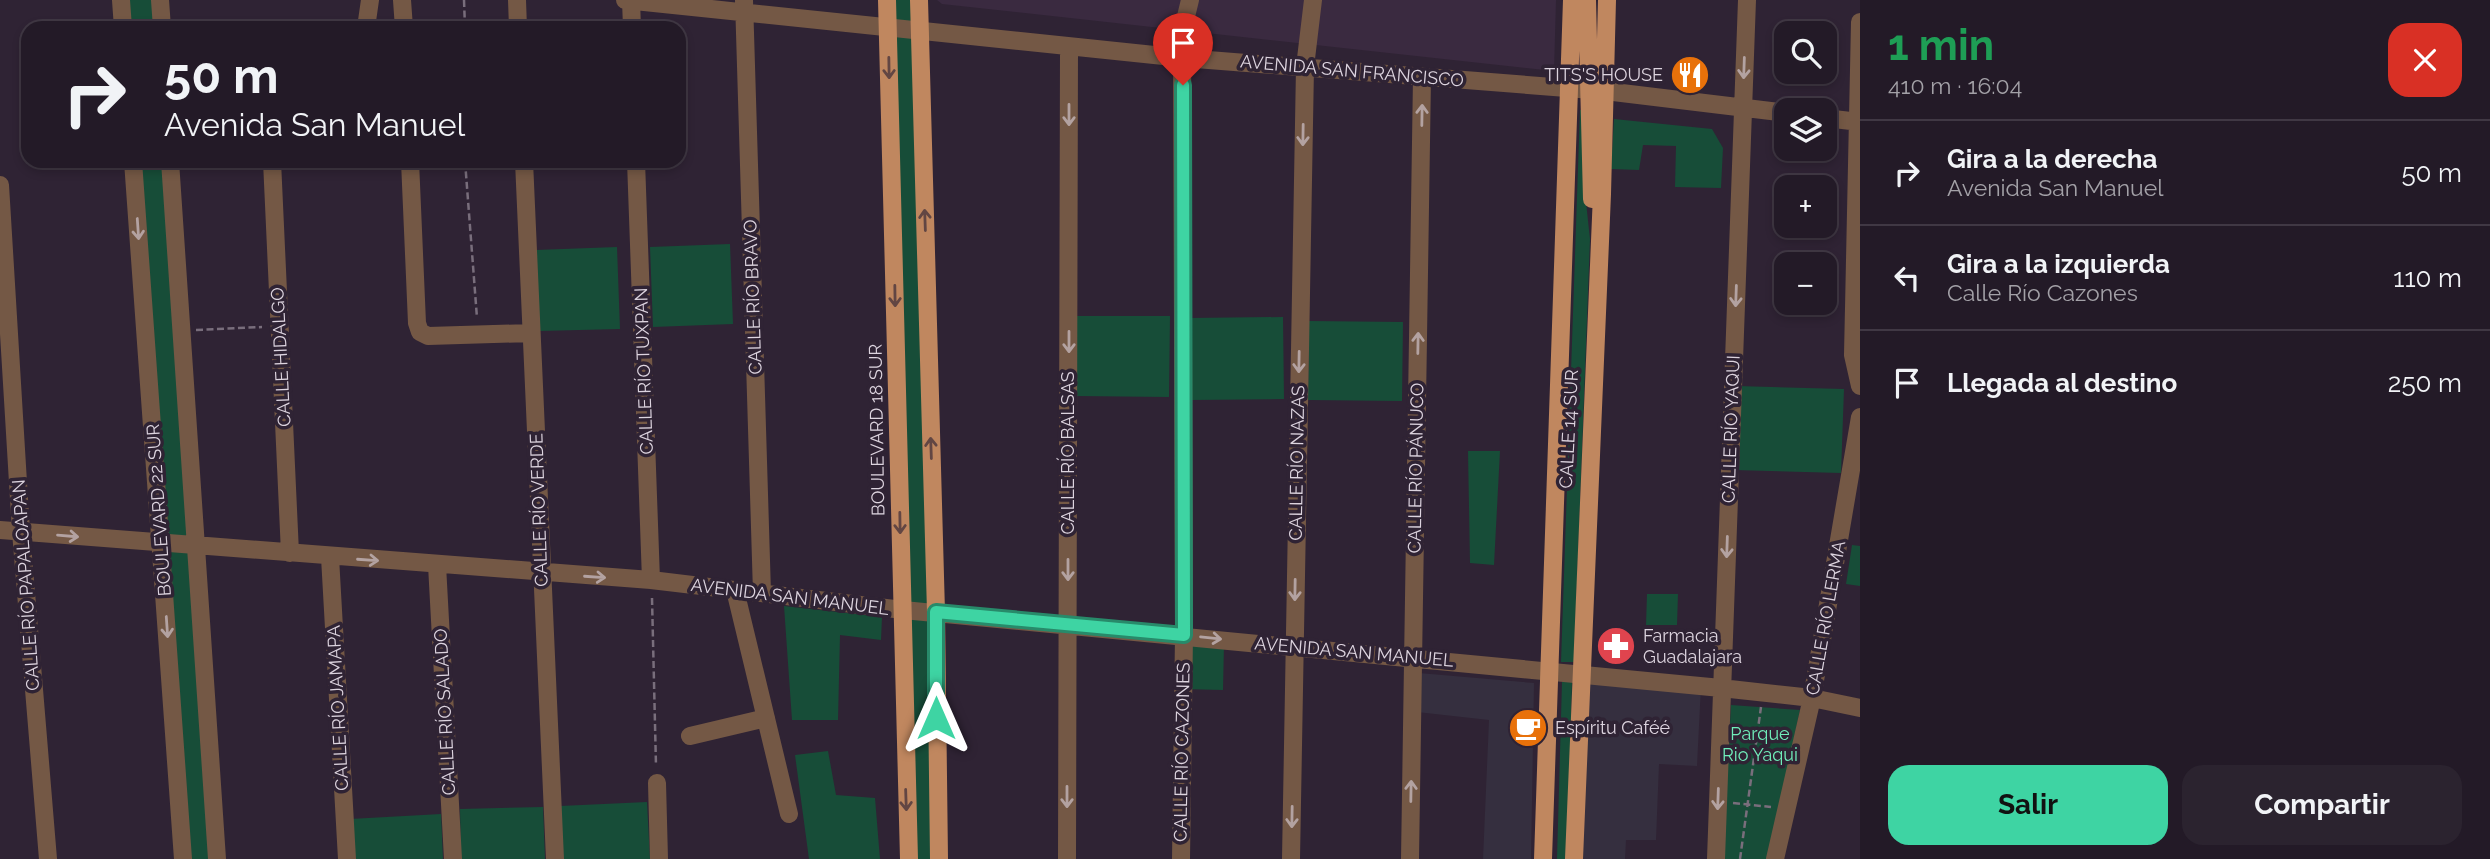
<!DOCTYPE html>
<html lang="es">
<head>
<meta charset="utf-8">
<style>
	body { margin:0; font-family:Raleway,sans-serif; background:#2b232f; color:#f1f3f6; height:100vh; display:flex; flex-direction:column; font-size:26px; white-space:nowrap }
	* { box-sizing:border-box; margin:0 }
	p { font-size:23px; color:#a3a1a7 }
	.icon { flex:none; width:38px; height:38px; fill:none; stroke:currentColor; stroke-width:2; stroke-linecap:round; stroke-linejoin:round }
	.map { position:relative; flex:1; overflow:hidden }
	.details { display:flex; flex-direction:column; background:#231a27; width:630px }
	.details>* { flex:none }
	.banner { position:absolute; left:21px; top:21px; width:665px; height:147px; border-radius:21px; box-shadow:0 4px 10px #0003,0 0 0 2px #403844; background:#231a27; color:#f1f3f6; overflow:hidden }
	.buttons { position:absolute; left:1774px; top:21px; display:grid; gap:14px }
	.buttons a { display:grid; place-items:center; width:63px; height:63px; border-radius:14px; background:#231a27; box-shadow:0 4px 10px #0003,0 0 0 2px #403844; font-size:35px }
	.pin { position:absolute; display:grid; place-items:center; width:60px; height:60px; color:#fff; margin:-72px -30px; border-radius:50% 50% 50% 0; rotate:-45deg; box-shadow:0 0 7px #0007 }
	.pin .icon { rotate:45deg }
	.me { position:absolute; width:77px; margin:-38px; rotate:0deg; stroke-linejoin:round; filter:drop-shadow(0 0 5px #0008) }
	.turn { display:flex; align-items:center; gap:24px; height:147px; padding:0 28px; font-size:32px }
	.turn .icon { width:91px; height:91px; stroke-width:2.5 }
	.turn b { display:block; font-size:49px; line-height:60px }
	.round { display:grid; place-items:center; flex:none; width:74px; height:74px; border-radius:21px; background:#2b232f }
	.summary { display:flex; align-items:center; justify-content:space-between; height:119px; padding:0 28px }
	h1 { font-size:42px; font-weight:700; line-height:52px; color:#1e9e55 }
	.action { display:flex; gap:14px; margin-top:auto; padding:14px 28px }
	.action a { flex:1; height:80px; border-radius:21px; background:#3ed4a3; color:#111; font-size:28px; font-weight:700; line-height:80px; text-align:center }
	.action a+a { background:#2b232f; color:#f1f3f6 }
	ul { padding:0; list-style:none }
	li { display:flex; align-items:center; gap:21px; height:105px; padding:0 28px; border-top:2px solid #403844 }
	li div { flex:1 }
	li b { display:block; font-size:26px }
	li em { font-style:normal }
	main { display:flex; flex:1; min-height:0 }
	.map>svg:first-child { display:block }
	.commercial { fill:#352f3f }
	.built { fill:#3a2a40 }
	.green { fill:#174d38 }
	.lines { fill:none; stroke-linecap:round; stroke-linejoin:round }
	.path { stroke:#796e7c; stroke-width:2.5; stroke-dasharray:7 3.5; stroke-linecap:butt }
	.minor { stroke:#745845; stroke-width:18 }
	.major { stroke:#c0875f; stroke-width:18 }
	.oneway { stroke:#624643 }
	.oneway2 { stroke:#b3a2a1 }
	.route-casing { stroke:#288a6a; stroke-width:18 }
	.route { stroke:#3ed4a3; stroke-width:12 }
	.labels { text-anchor:middle; stroke-width:7; stroke-linejoin:round; paint-order:stroke }
	.street-label { font-size:18px; fill:#ddd4df; stroke:#2f2334 }
	.poi-label { font-size:18px; fill:#ddd4df; stroke:#2f2334; text-anchor:start }
	.park-label { font-size:18px; fill:#70edba; stroke:#2f2334 }
</style>
</head>
<body>
<main>
<div class="map">
<svg width="1860" height="859" viewBox="0 0 1860 859">
	<rect width="100%" height="100%" fill="#2f2334"/>
	<path class="commercial" d="M1419 673 1534 683 1531 859H1483L1489 720 1417 712Z
		M1587 682 1701 686 1697 766 1659 764 1656 840H1626L1625 859H1582Z"/>
	<path class="built" d="M937 0H1556L1554 71 942 4Z"/>
	<path class="green" d="M121 0H160L161 28H123Z
		M887 0H919L939 859H909Z
		M1580 110 1585 111 1586 202 1590 239 1574 662H1561Z
		M1614 119 1712 129 1723 148 1721 188 1675 187 1676 146 1643 145 1639 170 1611 169Z
		M133 161H170L217 859H183Z
		M730 244 733 324 653 327 650 247Z
		M617 247 620 329 539 331 536 250Z
		M1076 316H1170L1169 397 1075 396Z
		M1283 317 1284 399 1190 400 1189 318Z
		M1309 321 1403 322 1402 401 1308 400Z
		M1737 386 1844 389 1841 473 1734 470Z
		M1468 451H1500L1494 565 1470 563Z
		M1852 545 1860 546V586L1846 584Z
		M1647 594H1678L1677 625H1646Z
		M784 606 882 617 881 640 840 635 838 720H792Z
		M1183 642 1224 644 1223 690 1182 689Z
		M1562 682H1572L1567 859H1557Z
		M1731 705 1800 710 1768 859H1723Z
		M828 751 836 795 875 798 880 859H809L795 755Z
		M647 802 650 859H562L560 806Z
		M543 807 545 859H461L460 809Z
		M441 814 443 859H352L350 819Z"/>
	<g class="lines">
		<path class="path" d="M464 0 465 28
			M465 161 477 318
			M196 330 262 327
			M652 598 656 766
			M1733 803 1771 807
			M1740 859 1761 707"/>
		<path class="minor" d="M121 0 123 28
			M160 0 162 28
			M402 0 404 28
			M517 0 518 28
			M625 0 1183 58 1605 91 1787 113
			M631 0 632 28
			M744 0 762 593
			M1860 22 1853 355 1860 386
			M366 28 370 0
			M1825 118 1860 122
			M133 161 183 859
			M170 161 217 859
			M272 161 290 553
			M410 161 417 323 420 332 428 336 531 333
			M524 161 555 859
			M636 161 651 580
			M0 185 21 532 48 859
			M0 530 651 580 903 610 1721 688 1812 698 1860 708
			M330 557 347 859
			M437 565 453 859
			M735 590 789 814
			M690 736 766 718
			M657 783 659 859
			M1067 859 1069 47
			M1181 859 1184 635 1182 33 1190 0
			M1291 859 1305 67 1313 0
			M1410 859 1422 77
			M1716 859 1747 0
			M1775 859 1812 698 1860 417"/>
		<path class="major" d="M887 0 909 859
			M919 0 936 612 939 859
			M1587 0 1592 199
			M1543 859 1572 0
			M1574 859 1602 194 1607 0"/>
	</g>
	<defs><path id="oneway-shaft" d="M-6 0H5M1.5-3L5.5 0L1.5 3" fill="none" stroke-width="1.6" stroke-linecap="round" stroke-linejoin="round" transform="scale(1.75)"/></defs>
	<g class="oneway">
		<use href="#oneway-shaft" transform="translate(889 68) rotate(89)"/>
		<use href="#oneway-shaft" transform="translate(925 220) rotate(-92)"/>
		<use href="#oneway-shaft" transform="translate(895 296) rotate(89)"/>
		<use href="#oneway-shaft" transform="translate(931 448) rotate(-92)"/>
		<use href="#oneway-shaft" transform="translate(900 523) rotate(89)"/>
		<use href="#oneway-shaft" transform="translate(906 800) rotate(88)"/>
	</g>
	<g class="oneway2">
		<use href="#oneway-shaft" transform="translate(1744 68) rotate(92)"/>
		<use href="#oneway-shaft" transform="translate(1069 115) rotate(90)"/>
		<use href="#oneway-shaft" transform="translate(1422 115) rotate(-89)"/>
		<use href="#oneway-shaft" transform="translate(1303 135) rotate(91)"/>
		<use href="#oneway-shaft" transform="translate(138 229) rotate(86)"/>
		<use href="#oneway-shaft" transform="translate(1736 296) rotate(92)"/>
		<use href="#oneway-shaft" transform="translate(1069 342) rotate(90)"/>
		<use href="#oneway-shaft" transform="translate(1418 343) rotate(-89)"/>
		<use href="#oneway-shaft" transform="translate(1299 362) rotate(91)"/>
		<use href="#oneway-shaft" transform="translate(68 536) rotate(5)"/>
		<use href="#oneway-shaft" transform="translate(1727 547) rotate(92)"/>
		<use href="#oneway-shaft" transform="translate(368 560) rotate(4)"/>
		<use href="#oneway-shaft" transform="translate(1068 570) rotate(90)"/>
		<use href="#oneway-shaft" transform="translate(595 577) rotate(4)"/>
		<use href="#oneway-shaft" transform="translate(1295 590) rotate(91)"/>
		<use href="#oneway-shaft" transform="translate(167 627) rotate(86)"/>
		<use href="#oneway-shaft" transform="translate(1211 638) rotate(6)"/>
		<use href="#oneway-shaft" transform="translate(1411 791) rotate(-89)"/>
		<use href="#oneway-shaft" transform="translate(1067 797) rotate(90)"/>
		<use href="#oneway-shaft" transform="translate(1718 799) rotate(92)"/>
		<use href="#oneway-shaft" transform="translate(1292 817) rotate(91)"/>
	</g>
	<g class="lines">
		<g class="route-casing">
			<path id="route" d="M936 718V612L1184 635 1183 85"/>
		</g>
		<use href="#route" class="route"/>
	</g>
	<defs>
		<g id="restaurant-disc" transform="scale(2.0125)"><circle r="9.5" fill="#e8710a" stroke="#2f2334"/><path d="M-5-6h1v4h1v-4h1v4h1v-4h1v5L-1.5 .5V6h-2V.5L-5-1ZM5-6V6H3V1.5H1.5Q1.5-4 5-6Z" fill="#fff"/></g>
		<g id="pharmacy-disc" transform="scale(2.0125)"><circle r="9.5" fill="#e0444e" stroke="#2f2334"/><path d="M-2-6h4v4h4v4h-4v4h-4v-4h-4v-4h4Z" fill="#fff"/></g>
		<g id="cafe-disc" transform="scale(2.0125)"><circle r="9.5" fill="#e8710a" stroke="#2f2334"/><path d="M-5.5-4.5H6V0H3Q3 3.5 0 3.5H-2.5Q-5.5 3.5-5.5 0ZM3-3.2v2h1.7v-2ZM-6 4.5H4V6H-6Z" fill="#fff"/></g>
	</defs>
	<g fill-rule="evenodd">
		<use href="#restaurant-disc" x="1690" y="75"/>
		<use href="#pharmacy-disc" x="1616" y="646"/>
		<use href="#cafe-disc" x="1528" y="728"/>
	</g>
	<g class="labels">
		<g class="street-label">
			<text transform="translate(1352 71) rotate(5)" y="6">AVENIDA SAN FRANCISCO</text>
			<text transform="translate(753 297) rotate(-92)" y="6">CALLE RÍO BRAVO</text>
			<text transform="translate(281 357) rotate(-93)" y="6">CALLE HIDALGO</text>
			<text transform="translate(644 371) rotate(-92)" y="6">CALLE RÍO TUXPAN</text>
			<text transform="translate(1569 429) rotate(-87)" y="6">CALLE 14 SUR</text>
			<text transform="translate(1731 429) rotate(-88)" y="6">CALLE RÍO YAQUI</text>
			<text transform="translate(877 430) rotate(-91)" y="6">BOULEVARD 18 SUR</text>
			<text transform="translate(1068 453) rotate(-90)" y="6">CALLE RÍO BALSAS</text>
			<text transform="translate(1297 463) rotate(-89)" y="6">CALLE RÍO NAZAS</text>
			<text transform="translate(1416 468) rotate(-89)" y="6">CALLE RÍO PÁNUCO</text>
			<text transform="translate(159 510) rotate(-94)" y="6">BOULEVARD 22 SUR</text>
			<text transform="translate(539 510) rotate(-92)" y="6">CALLE RÍO VERDE</text>
			<text transform="translate(26 585) rotate(-94)" y="6">CALLE RÍO PAPALOAPAN</text>
			<text transform="translate(790 597) rotate(7)" y="6">AVENIDA SAN MANUEL</text>
			<text transform="translate(1826 618) rotate(-80)" y="6">CALLE RÍO LERMA</text>
			<text transform="translate(1354 652) rotate(5)" y="6">AVENIDA SAN MANUEL</text>
			<text transform="translate(338 708) rotate(-93)" y="6">CALLE RÍO JAMAPA</text>
			<text transform="translate(445 712) rotate(-93)" y="6">CALLE RÍO SALADO</text>
			<text transform="translate(1182 752) rotate(-89)" y="6">CALLE RÍO CAZONES</text>
		</g>
		<g class="poi-label">
			<text x="1663" y="81" text-anchor="end">TITS'S HOUSE</text>
			<text x="1643" y="642">Farmacia<tspan x="1643" dy="21">Guadalajara</tspan></text>
			<text x="1555" y="734">Espíritu Caféé</text>
		</g>
		<g class="park-label">
			<text x="1760" y="740">Parque<tspan x="1760" dy="21">Rio Yaqui</tspan></text>
		</g>
	</g>
</svg>
<div class="buttons">
<a><svg class="icon" aria-label="search" viewBox="0 0 24 24"><circle cx="10" cy="10" r="6"/><path d="M15 15l6 6"/></svg></a>
<a><svg class="icon" aria-label="layers" viewBox="0 0 24 24"><path d="M12 4l9 5-9 5-9-5zM3 14l9 5 9-5"/></svg></a>
<a>+</a>
<a>−</a>
</div>
<div class="pin" style="left:1183px;top:85px;background:#d93025"><svg class="icon" aria-label="arrive" viewBox="0 0 24 24"><path d="M6 21V4h12l-3 4 3 4H6"/></svg></div>
<svg class="me" style="left:936px;top:718px" viewBox="-20 -20 40 40"><path d="M0-17L14 15 0 8-14 15z" fill="#3ed4a3" stroke="#fff" stroke-width="4"/></svg>
<div class="banner">
<div class="turn"><svg class="icon" aria-label="right" viewBox="0 0 24 24"><path d="M7 20v-9h11M14 6l5 5-5 5"/></svg><div><b>50 m</b>Avenida San Manuel</div></div>
</div>
</div>
<section class="details">
<div class="summary"><div><h1>1 min</h1><p>410 m · 16:04</p></div><a class="round" style="background:#d93025;color:#fff"><svg class="icon" aria-label="close" viewBox="0 0 24 24"><path d="M6 6l12 12M18 6L6 18"/></svg></a></div>
<ul>
<li><svg class="icon" aria-label="right" viewBox="0 0 24 24"><path d="M7 20v-9h11M14 6l5 5-5 5"/></svg><div><b>Gira a la derecha</b><p>Avenida San Manuel</p></div><em>50 m</em></li>
<li><svg class="icon" aria-label="left" viewBox="0 0 24 24"><path d="M17 20v-9H6M10 6l-5 5 5 5"/></svg><div><b>Gira a la izquierda</b><p>Calle Río Cazones</p></div><em>110 m</em></li>
<li><svg class="icon" aria-label="arrive" viewBox="0 0 24 24"><path d="M6 21V4h12l-3 4 3 4H6"/></svg><div><b>Llegada al destino</b></div><em>250 m</em></li>
</ul>
<div class="action"><a>Salir</a><a>Compartir</a></div>
</section>
</main>
</body>
</html>
